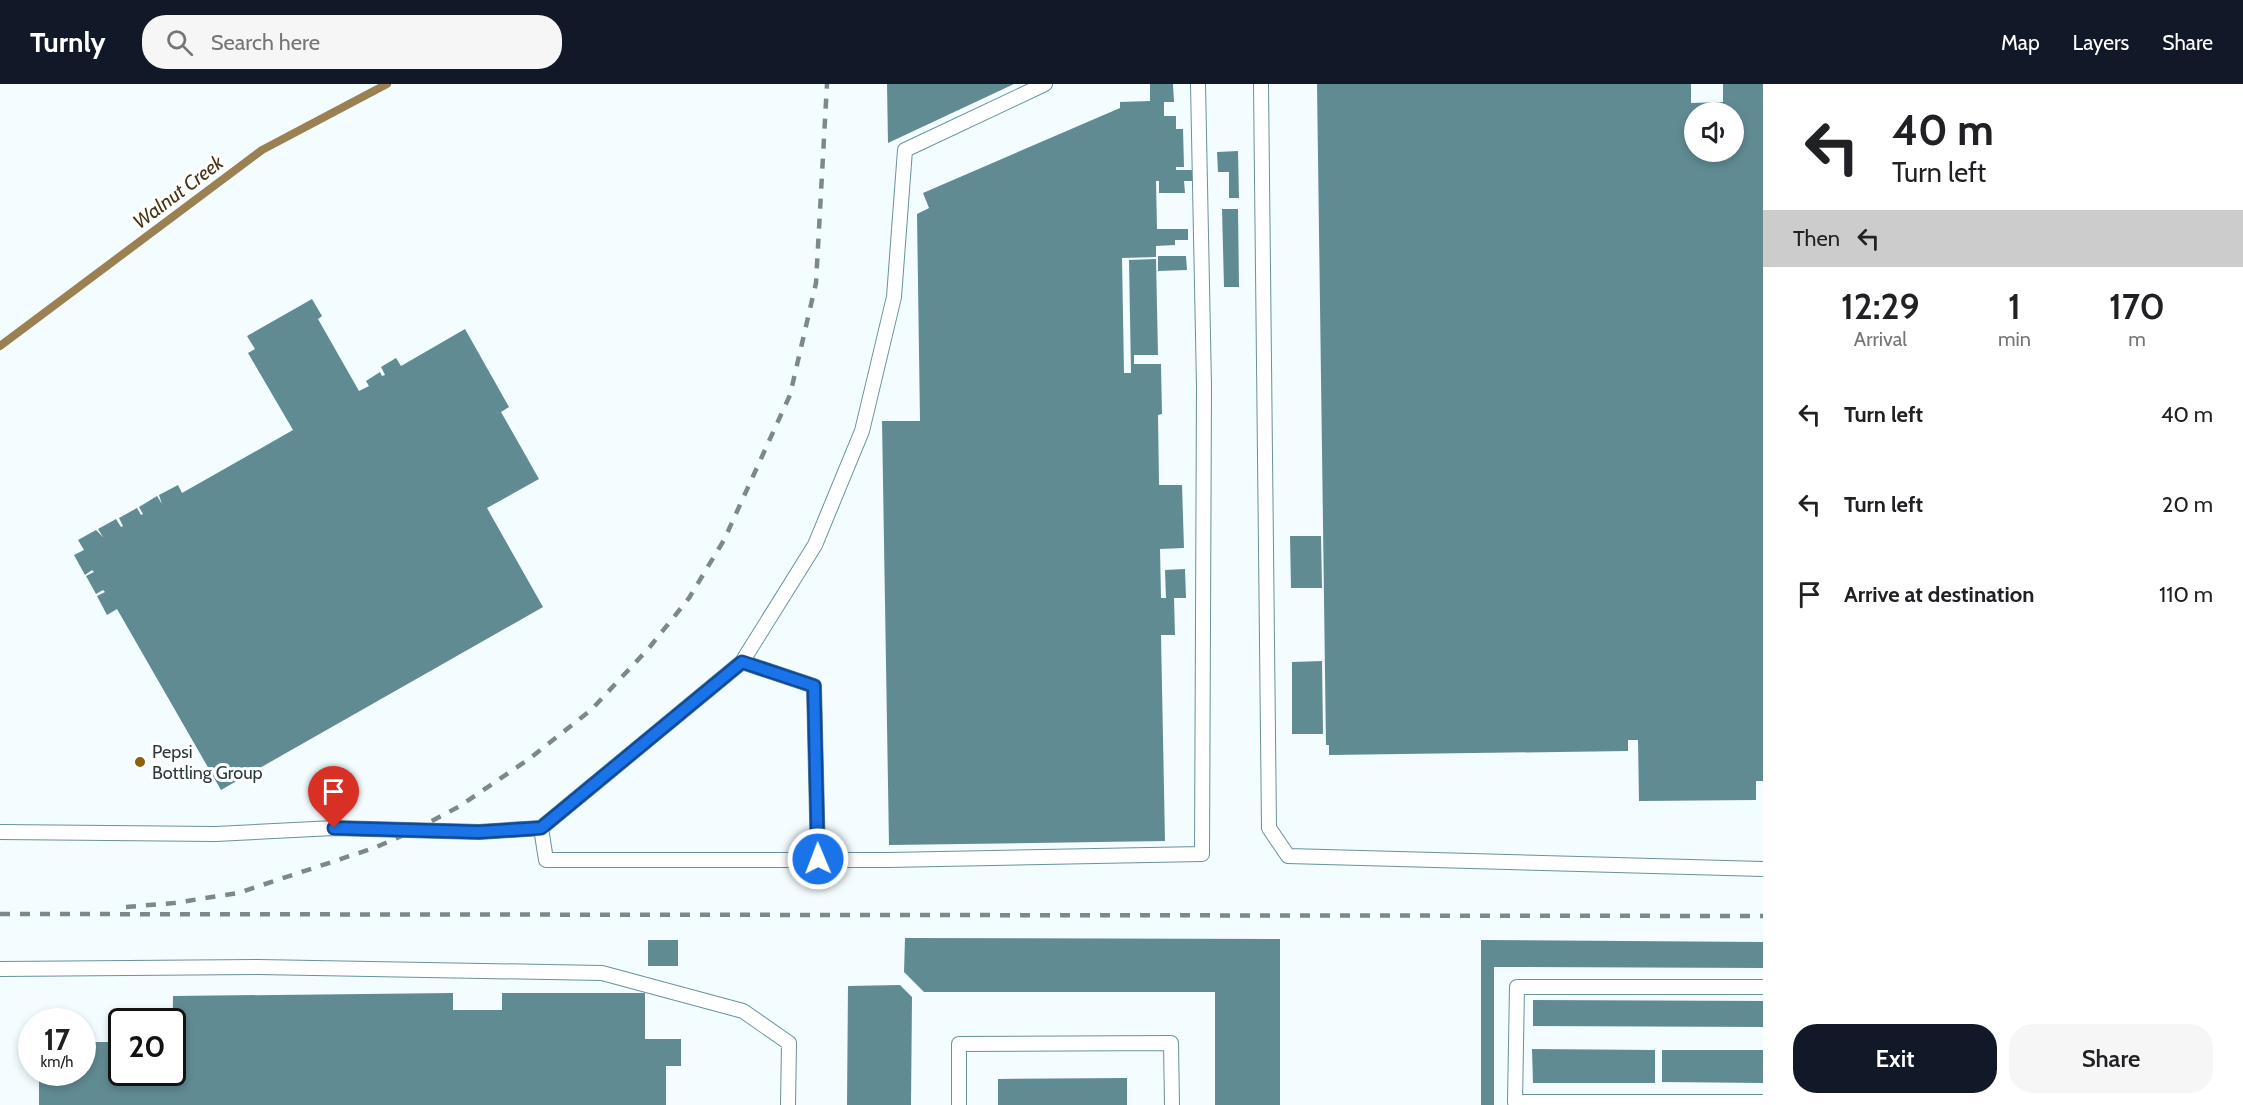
<!DOCTYPE html>
<html lang="en">
<head>
<meta charset="utf-8">
<style>
	body { margin:0; font-family:Cabin,sans-serif; background:#f6f6f6; color:#202124; height:100vh; display:flex; flex-direction:column; font-size:22px; white-space:nowrap }
	* { box-sizing:border-box; margin:0 }
	p { font-size:20px; color:#757577 }
	.icon { flex:none; width:33px; height:33px; fill:none; stroke:currentColor; stroke-width:2; stroke-linecap:round; stroke-linejoin:round }
	.map { position:relative; flex:1; overflow:hidden }
	.panel { display:flex; flex-direction:column; background:#fff; width:480px }
	.panel>* { flex:none }
	.top-card { background:#fff; color:#202124; overflow:hidden }
	.controls { position:absolute; left:1684px; top:18px; display:grid; gap:12px }
	.controls a { display:grid; place-items:center; width:60px; height:60px; border-radius:50%; background:#fff; box-shadow:0 3px 9px #0003; font-size:30px }
	.speed { position:absolute; left:18px; top:924px; display:flex; gap:12px; font-size:30px; font-weight:700; text-align:center }
	.speed>* { display:grid; place-content:center; width:78px; height:78px; border-radius:50%; background:#fff; box-shadow:0 3px 9px #0003; line-height:1 }
	.speed small { font-size:15px; font-weight:400 }
	.speed .limit { border:3px solid #111; border-radius:9px; background:#fff; color:#111 }
	.pin { position:absolute; display:grid; place-items:center; width:51px; height:51px; color:#fff; margin:-62px -26px; border-radius:50% 50% 50% 0; rotate:-45deg; box-shadow:0 0 6px #0007 }
	.pin .icon { rotate:45deg }
	.me { position:absolute; width:66px; margin:-33px; rotate:359deg; stroke-linejoin:round; filter:drop-shadow(0 0 4px #0008) }
	.turn { display:flex; align-items:center; gap:21px; height:126px; padding:0 30px; font-size:27px }
	.turn .icon { width:78px; height:78px; stroke-width:2.5 }
	.turn b { display:block; font-size:42px; line-height:51px }
	.then { display:flex; align-items:center; height:57px; padding:0 30px; background:#0003; gap:12px; font-size:22px }
	.eta { display:flex; justify-content:space-evenly; align-items:center; height:102px; text-align:center }
	.eta b { font-size:36px; font-weight:600; line-height:42px }
	.cta { display:flex; gap:12px; margin-top:auto; padding:12px 30px }
	.cta a { flex:1; height:69px; border-radius:24px; background:#111827; color:#fff; font-size:24px; font-weight:600; line-height:69px; text-align:center }
	.cta a+a { background:#f6f6f6; color:#202124 }
	ul { padding:0; list-style:none }
	li { display:flex; align-items:center; gap:18px; height:90px; padding:0 30px }
	li div { flex:1 }
	li b { display:block; font-size:22px }
	li em { font-style:normal }
	header { display:flex; align-items:center; gap:36px; box-sizing:border-box; height:84px; padding:0 30px; background:#111827; color:#fff }
	header strong { font-size:28px }
	nav { display:flex; gap:33px; margin-inline-start:auto; font-size:21px }
	.search { width:420px; height:54px; background:#f6f6f6; display:flex; align-items:center; gap:15px; box-sizing:border-box; padding:0 21px; border-radius:24px; color:#757577; font-size:22px }
	main { display:flex; flex:1; min-height:0 }
	.map>svg:first-child { display:block }
	.lines { fill:none; stroke-linecap:round; stroke-linejoin:round }
	.stream { stroke:#9b8152; stroke-width:8 }
	.building { fill:#618b93; fill-rule:evenodd }
	.lane-casing { stroke:#68929a; stroke-width:16 }
	.lane { stroke:#fff; stroke-width:14 }
	.rail { stroke:#7b898b; stroke-width:4.5; stroke-dasharray:10 10; stroke-linecap:butt }
	.route-casing { stroke:#114b97; stroke-width:15 }
	.route { stroke:#1a73e8; stroke-width:10 }
	.poi-dot { fill:#8e6108; stroke:#fff; stroke-width:2 }
	.labels { text-anchor:middle; stroke-width:6; stroke-linejoin:round; paint-order:stroke }
	.poi-label { font-size:18px; fill:#2a3c3f; stroke:#fff; text-anchor:start }
	.water-label { font-size:20px; font-style:italic; fill:#483516; stroke:#fff }
</style>
</head>
<body>
<header>
<strong>Turnly</strong>
<div class="search"><svg class="icon" aria-label="search" viewBox="0 0 24 24"><circle cx="10" cy="10" r="6"/><path d="M15 15l6 6"/></svg>Search here</div>
<nav><a>Map</a><a>Layers</a><a>Share</a></nav>
</header>
<main>
<div class="map">
<svg width="1763" height="1021" viewBox="0 0 1763 1021">
	<rect width="100%" height="100%" fill="#f3fcfe"/>
	<g class="lines">
		<path class="stream" d="M0 262 262 66 387 0"/>
	</g>
	<path class="building" d="M887 0H1014L888 59Z
		M1150 0H1173L1174 18H1164V32H1176V45H1183L1184 83H1176V86H1193V97H1184L1185 109H1159V97H1156L1157 145H1188V156H1175V161L1156 162V173L1122 174 1124 289H1131L1129 176 1156 175 1158 271H1134V280H1161L1162 330 1158 331 1159 401H1182L1184 464 1160 465 1161 514H1166L1165 486 1185 485 1186 514H1174L1175 551H1161L1165 757 889 761 882 337H920L917 130 929 124 923 109 1120 24V18L1150 17Z
		M1317 0H1691V19L1723 18V0H1763V697H1756V716L1639 717 1638 656H1628V667L1329 671V661H1326ZM1695 28H1734V68H1695Z
		M1238 67 1239 114H1229V88H1218L1217 68Z
		M1222 125H1238L1239 203H1224Z
		M1158 172H1186L1187 186 1158 187Z
		M312 215 322 232 318 235 359 307 369 302 366 297 380 288 382 292 385 291 381 283 396 274 401 282 465 245 509 323 501 328 539 395 487 424 543 523 221 706 117 525 107 531 97 512 105 508 103 506 96 510 86 492 94 488 92 486 85 491 74 471 84 466 78 456 96 446 103 453 98 445 116 435 121 443 123 442 119 434 137 424 141 431 143 430 139 423 157 412 162 420 159 411 178 401 182 409 293 346 248 269 255 265 247 252Z
		M1290 452H1321L1322 504H1291Z
		M1322 577 1323 650H1292V578Z
		M905 854 1280 855V1021H1215V908H924L904 888Z
		M648 856H678V882H648Z
		M1481 856 1763 858V884L1494 883V1021H1481Z
		M900 901 912 913 911 1021H847L848 902Z
		M453 909V926H502V909H645V955H681V982H666V1021H39V988H82V958H122V988H172L173 912Z
		M1533 916 1763 917V943L1533 942Z
		M1532 965 1655 966V999H1533Z
		M1662 966H1763V999L1662 998Z
		M1127 994V1021H998V995Z"/>
	<g class="lines">
		<g class="lane-casing">
			<path id="lane" d="M1261 0 1269 744 1288 772 1763 785
				M742 578 814 602 818 775
				M541 744 546 776H888L1202 770 1204 302 1198 0
				M0 748 216 750 334 744 479 748 541 744 742 578 815 461 862 347 894 213 905 66 1045 0
				M0 885 258 883 602 889 743 927 789 959 788 1021
				M1763 903H1517L1515 1018H1763
				M959 1021V960L1171 959 1172 1021"/>
		</g>
		<use href="#lane" class="lane"/>
		<path class="rail" d="M126 823 174 819 238 809 374 764 413 747 460 722 529 675 591 626 649 564 689 514 724 456 790 311 816 199 827 0
			M0 830 1763 832"/>
	</g>
	<g class="lines">
		<g class="route-casing">
			<path id="route" d="M334 744 479 748 541 744 742 578 814 602 818 775"/>
		</g>
		<use href="#route" class="route"/>
	</g>
	<circle class="poi-dot" cx="140" cy="678" r="6"/>
	<g class="labels">
		<g class="poi-label">
			<text x="152" y="674">Pepsi<tspan x="152" dy="21">Bottling Group</tspan></text>
		</g>
		<g class="water-label">
			<text transform="translate(178 108) rotate(-37)" y="7">Walnut Creek</text>
		</g>
	</g>
</svg>
<div class="controls">
<a><svg class="icon" aria-label="sound" viewBox="0 0 24 24"><path d="M4 9h4l5-4v14l-5-4H4zM17 9q2 3 0 6"/></svg></a>
</div>
<div class="speed"><div>17<small>km/h</small></div><div class="limit">20</div></div>
<div class="pin" style="left:334px;top:744px;background:#d93025"><svg class="icon" aria-label="arrive" viewBox="0 0 24 24"><path d="M6 21V4h12l-3 4 3 4H6"/></svg></div>
<svg class="me" style="left:818px;top:775px" viewBox="-20 -20 40 40"><circle r="17" fill="#1a73e8" stroke="#fff" stroke-width="3"/><path d="M0-11L8 9 0 5-8 9z" fill="#fff"/></svg>
</div>
<section class="panel">
<div class="top-card">
<div class="turn"><svg class="icon" aria-label="left" viewBox="0 0 24 24"><path d="M17 20v-9H6M10 6l-5 5 5 5"/></svg><div><b>40 m</b>Turn left</div></div>
<div class="then">Then<svg class="icon" aria-label="left" viewBox="0 0 24 24"><path d="M17 20v-9H6M10 6l-5 5 5 5"/></svg></div>
</div>
<div class="eta">
<div><b>12:29</b><p>Arrival</p></div>
<div><b>1</b><p>min</p></div>
<div><b>170</b><p>m</p></div>
</div>
<ul>
<li><svg class="icon" aria-label="left" viewBox="0 0 24 24"><path d="M17 20v-9H6M10 6l-5 5 5 5"/></svg><div><b>Turn left</b></div><em>40 m</em></li>
<li><svg class="icon" aria-label="left" viewBox="0 0 24 24"><path d="M17 20v-9H6M10 6l-5 5 5 5"/></svg><div><b>Turn left</b></div><em>20 m</em></li>
<li><svg class="icon" aria-label="arrive" viewBox="0 0 24 24"><path d="M6 21V4h12l-3 4 3 4H6"/></svg><div><b>Arrive at destination</b></div><em>110 m</em></li>
</ul>
<div class="cta"><a>Exit</a><a>Share</a></div>
</section>
</main>
</body>
</html>
